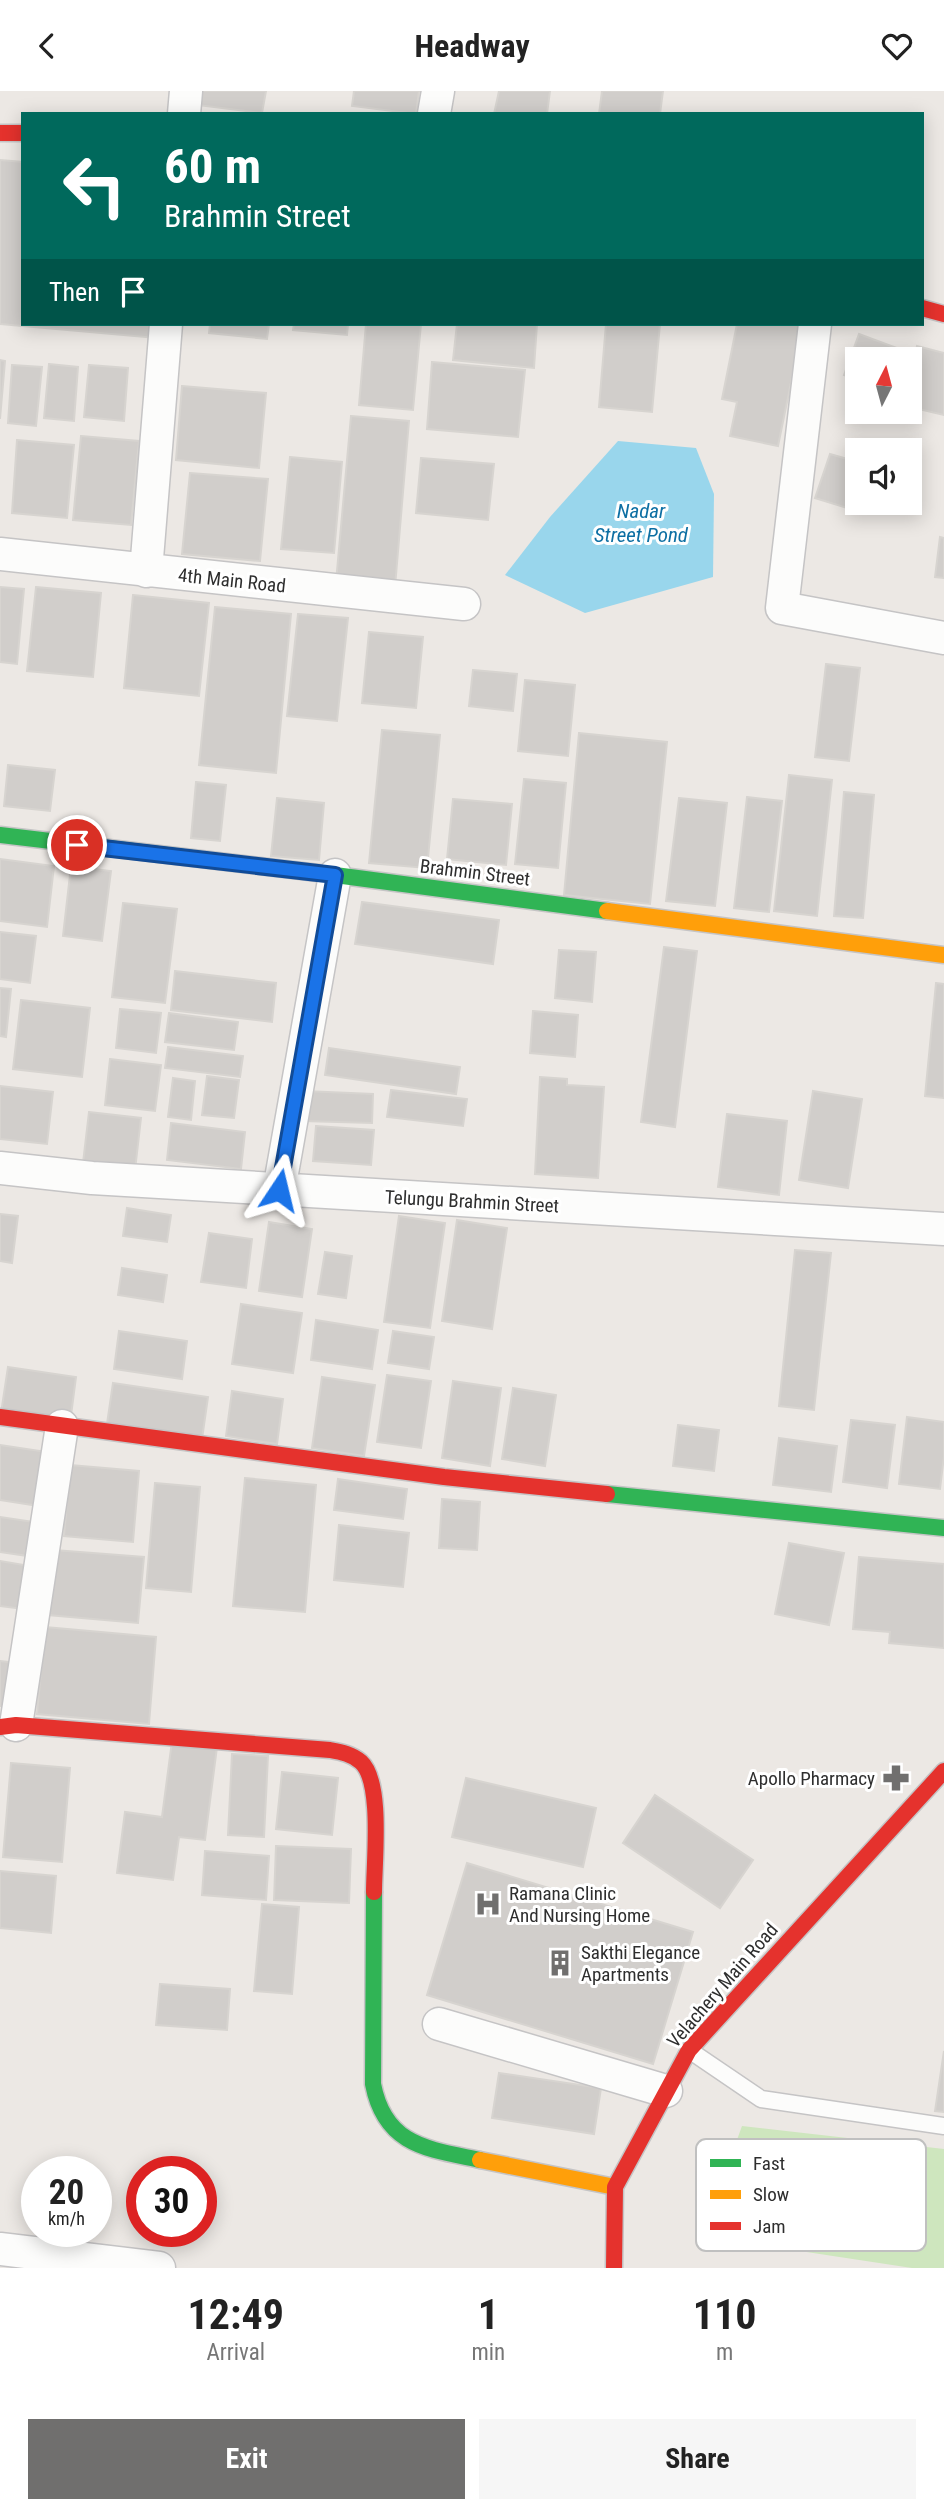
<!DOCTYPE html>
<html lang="en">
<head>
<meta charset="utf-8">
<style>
	body { margin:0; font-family:"Roboto Condensed",sans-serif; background:#f6f6f6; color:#222; height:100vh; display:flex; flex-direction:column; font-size:26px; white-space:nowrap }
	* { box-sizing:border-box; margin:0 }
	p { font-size:23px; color:#767676 }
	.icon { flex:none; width:38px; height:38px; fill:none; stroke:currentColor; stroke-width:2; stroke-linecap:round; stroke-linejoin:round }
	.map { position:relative; height:2177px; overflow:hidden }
	.details { display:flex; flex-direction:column; background:#fff; flex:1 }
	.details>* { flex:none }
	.banner { position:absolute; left:21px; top:21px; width:903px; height:214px; border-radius:0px; box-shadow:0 4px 18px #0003; background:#00695c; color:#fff; overflow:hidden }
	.needle { width:46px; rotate:6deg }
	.tools { position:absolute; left:845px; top:256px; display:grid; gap:14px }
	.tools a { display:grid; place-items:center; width:77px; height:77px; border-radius:0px; background:#fff; box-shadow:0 4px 18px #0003; font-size:35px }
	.speed { position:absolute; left:21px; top:2065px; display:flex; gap:14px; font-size:35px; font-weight:700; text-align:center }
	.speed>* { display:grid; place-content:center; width:91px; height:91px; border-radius:50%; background:#fff; box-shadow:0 4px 18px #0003; line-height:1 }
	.speed small { font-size:18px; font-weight:400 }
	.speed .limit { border:10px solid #d22; background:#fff; color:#111 }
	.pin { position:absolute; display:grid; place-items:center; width:60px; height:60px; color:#fff; margin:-30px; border:4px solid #fff; border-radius:50%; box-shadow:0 2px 7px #0007 }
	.me { position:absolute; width:77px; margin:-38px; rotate:10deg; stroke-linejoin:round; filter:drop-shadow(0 0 5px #0008) }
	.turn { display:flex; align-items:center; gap:24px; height:147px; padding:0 28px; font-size:32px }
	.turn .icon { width:91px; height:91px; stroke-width:2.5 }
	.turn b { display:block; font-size:49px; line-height:60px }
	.then { display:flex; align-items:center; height:66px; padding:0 28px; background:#0003; gap:14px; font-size:26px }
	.eta { display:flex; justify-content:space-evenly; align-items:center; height:119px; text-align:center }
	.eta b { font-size:42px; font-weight:700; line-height:49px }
	.action { display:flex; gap:14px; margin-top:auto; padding:14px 28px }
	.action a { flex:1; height:80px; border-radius:0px; background:#706f6e; color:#fff; font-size:28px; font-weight:700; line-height:80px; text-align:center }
	.action a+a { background:#f6f6f6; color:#222 }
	header { display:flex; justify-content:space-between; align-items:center; height:91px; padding:0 28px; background:#fff; font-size:32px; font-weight:700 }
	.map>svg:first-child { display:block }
	.green { fill:#cee6be }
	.water { fill:#99d6ec }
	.building { fill:#d1cecb; stroke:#d7d4d0; stroke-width:2 }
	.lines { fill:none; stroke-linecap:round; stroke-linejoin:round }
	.lane-casing { stroke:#c5c4c5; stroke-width:19 }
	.street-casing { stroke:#c5c4c5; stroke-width:35 }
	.fast-casing { stroke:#c5c4c5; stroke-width:19 }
	.slow-casing { stroke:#c5c4c5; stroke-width:19 }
	.jam-casing { stroke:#c5c4c5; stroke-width:19 }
	.lane { stroke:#fcfcfb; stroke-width:16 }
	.street { stroke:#fcfcfb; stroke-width:32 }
	.fast { stroke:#30b455; stroke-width:16 }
	.slow { stroke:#ff9f0a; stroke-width:16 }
	.jam { stroke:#e5322d; stroke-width:16 }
	.route-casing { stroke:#114b97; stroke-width:18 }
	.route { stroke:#1a73e8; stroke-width:12 }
	.labels { text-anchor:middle; stroke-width:6; stroke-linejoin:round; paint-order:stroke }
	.street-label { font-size:19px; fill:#2e2e2e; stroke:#fff }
	.poi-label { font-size:19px; fill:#2e2e2e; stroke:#fff; text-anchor:start }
	.water-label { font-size:21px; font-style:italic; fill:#0d6fa3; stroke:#fff }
	.key { fill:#fff; stroke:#c0c0c0; stroke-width:2 }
	.key-label { font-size:19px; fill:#2e2e2e }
</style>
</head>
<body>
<header><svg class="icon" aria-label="back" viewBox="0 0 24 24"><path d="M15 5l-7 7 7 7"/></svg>Headway<svg class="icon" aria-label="heart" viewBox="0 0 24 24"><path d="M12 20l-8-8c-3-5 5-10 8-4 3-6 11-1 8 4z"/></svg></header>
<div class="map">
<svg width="944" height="2177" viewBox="0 0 944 2177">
	<rect width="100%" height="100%" fill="#ece8e4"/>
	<path class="green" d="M742 2035 944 2058V2177H912L702 2145Z"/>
	<path class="water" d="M618 350 696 357 714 403 713 486 585 522 505 484 550 426Z"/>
	<path class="building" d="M199 0H266L262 22 197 14Z
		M354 0H419L416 23 352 15Z
		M499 0H550L547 23H494Z
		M602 0H663L660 23H599Z
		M0 69 23 71V233H158L156 247 0 233Z
		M210 233H269L267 248 209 242Z
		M294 233H348L347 244 293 239Z
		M366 233H421L413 319 359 314Z
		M457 233H537L534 277 453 269Z
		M606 233H660L652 321 599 316Z
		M737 233H803L778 355 730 345 737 311 722 308Z
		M859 243 897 257 893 268H858V288L844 284Z
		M917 255 944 262V324L910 316V285Z
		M0 269 5 270 0 328Z
		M432 271 525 279 518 346 427 338Z
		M49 273 78 276 74 330 44 327Z
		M12 274 42 276 36 335 8 332Z
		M89 274 128 277 124 330 84 326Z
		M182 295 266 302 259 377 176 369Z
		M351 325 409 330 395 496 336 491Z
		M81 345 139 350 131 434 73 429Z
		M17 349 74 354 67 427 12 422Z
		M830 363 858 371V411H860L857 420 815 407Z
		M290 366 342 371 334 462 281 458Z
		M421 367 494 373 488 429 416 422Z
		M190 382 268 388 260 470 182 463Z
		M940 446 944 447V487L935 486Z
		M0 496 24 498 17 573 0 571Z
		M36 496 101 502 93 586 27 580Z
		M133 504 209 512 199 605 124 597Z
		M215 516 291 523 276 682 199 674Z
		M298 523 348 527 337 630 287 625Z
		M369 541 423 546 416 617 362 612Z
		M826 573 860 577 849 670 815 666Z
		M473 579 517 583 513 620 469 615Z
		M525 589 575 594 568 665 518 660Z
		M382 639 440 644 427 777 369 772Z
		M579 642 667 651 650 813 564 804Z
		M8 674 55 679 50 720 4 715Z
		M789 684 832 689 817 825 774 820Z
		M524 688 566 692 558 777 515 773Z
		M196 691 226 694 220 750 191 747Z
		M844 701 874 704 863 827 834 825Z
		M747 706 782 710 769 821 734 817Z
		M277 707 324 712 319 769 271 765Z
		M679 707 727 712 715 815 666 810Z
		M453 708 512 713 506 774 447 768Z
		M0 768 54 775 47 836 0 830Z
		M71 775 111 780 102 850 63 845Z
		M362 811 499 829 493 873 355 853Z
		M123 812 177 818 165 912 112 906Z
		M0 841 36 845 30 892 0 888Z
		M664 856 697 860 675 1036 641 1031Z
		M559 859 596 861 592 911 555 907Z
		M175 880 276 892 272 931 171 919Z
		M936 892 944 893V1007L925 1005Z
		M0 897 11 898 6 946 0 945Z
		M21 909 90 917 82 986 13 978Z
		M120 918 161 922 156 962 116 957Z
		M533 920 578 924 575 966 530 962Z
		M169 922 238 931 234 959 165 951Z
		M168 956 243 965 240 986 165 977Z
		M329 957 460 976 456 1003 325 984Z
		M110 968 161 974 155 1020 105 1014Z
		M207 985 239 989 234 1027 202 1024Z
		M540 986 567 988V994L604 996 598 1087 535 1083Z
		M173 987 195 990 191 1029 168 1026Z
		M0 995 53 1001 47 1053 0 1048Z
		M391 999 467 1008 463 1035 387 1026Z
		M304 1000 373 1003 372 1032 303 1030Z
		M813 1000 862 1008 848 1097 799 1089Z
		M89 1021 141 1027 135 1079 83 1072Z
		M727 1023 787 1030 779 1104 718 1096Z
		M171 1032 245 1041 241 1078 167 1069Z
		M316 1035 374 1039 371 1074 313 1070Z
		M127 1117 171 1124 167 1151 123 1145Z
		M0 1123 18 1125 12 1172 0 1170Z
		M399 1125 445 1132 430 1237 384 1231Z
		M457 1129 507 1137 492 1238 442 1230Z
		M269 1131 312 1138 302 1206 259 1200Z
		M209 1142 252 1148 246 1197 201 1191Z
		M795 1159 831 1162 814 1319 779 1315Z
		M325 1161 352 1165 346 1207 318 1203Z
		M122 1177 167 1184 163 1211 118 1204Z
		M241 1213 302 1222 293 1282 232 1273Z
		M316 1229 378 1239 372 1278 311 1269Z
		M119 1240 187 1250 182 1288 114 1278Z
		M393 1240 434 1246 429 1278 388 1272Z
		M8 1276 76 1286 70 1332 1 1322Z
		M387 1284 431 1290 421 1357 377 1351Z
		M322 1286 375 1294 364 1365 312 1357Z
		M453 1290 501 1297 490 1375 442 1367Z
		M113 1292 208 1306 202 1348 107 1333Z
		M513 1297 556 1304 545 1375 502 1368Z
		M232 1300 283 1308 277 1353 226 1345Z
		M907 1326 944 1331V1365L940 1398 899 1393Z
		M851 1329 895 1334 887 1397 843 1391Z
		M678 1334 719 1339 714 1380 673 1375Z
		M779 1347 837 1355 831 1401 773 1394Z
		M0 1354 47 1361 39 1415 0 1409Z
		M70 1374 139 1380 133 1451 64 1445Z
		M245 1387 316 1394 305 1521 233 1515Z
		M338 1388 407 1398 403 1428 334 1419Z
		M155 1392 200 1396 191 1501 146 1497Z
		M442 1408 480 1411 477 1459 439 1457Z
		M0 1426 34 1431 28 1465 0 1461Z
		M339 1434 409 1442 403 1496 334 1489Z
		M789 1452 844 1462 829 1534 775 1523Z
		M54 1459 144 1466 138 1532 48 1524Z
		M859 1466 944 1473V1557L889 1552 890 1541 853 1538Z
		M0 1470 30 1475 23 1518 0 1515Z
		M45 1536 156 1546 149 1633 37 1623Z
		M0 1570 17 1572 14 1616 0 1615Z
		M172 1650 217 1656 205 1749 179 1746 173 1789 117 1782 125 1721 162 1726Z
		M232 1663 268 1665 264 1746 228 1744Z
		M11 1672 70 1677 62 1771 3 1766Z
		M282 1681 338 1687 332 1744 276 1738Z
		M466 1687 596 1717 583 1776 452 1746Z
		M655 1704 753 1769 720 1817 623 1752Z
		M276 1755 351 1758 349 1812 274 1809Z
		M205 1760 269 1765 266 1809 202 1804Z
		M467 1772 693 1841 653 1973 427 1904Z
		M0 1780 56 1785 51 1842 0 1837Z
		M262 1813 299 1816 292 1903 254 1900Z
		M160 1893 230 1898 227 1939 156 1934Z
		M944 1960V2021L935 2020Z
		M499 1982 601 1997 594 2043 492 2027Z"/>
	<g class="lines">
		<g class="lane-casing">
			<path id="lane" d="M689 1959 761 2008 944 2035"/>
		</g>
		<g class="street-casing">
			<path id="street" d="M184 23 186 0
				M434 23 438 0
				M815 233 782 517 944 547
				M0 463 464 513
				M146 480 166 233
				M0 1077 92 1087 944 1138
				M279 1099 335 784
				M16 1634 62 1335
				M439 1933 666 2000
				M0 2158 159 2177"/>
		</g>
		<g class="fast-casing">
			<path id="fast" d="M0 744 335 784 607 820
				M607 1403 944 1437
				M374 1801 373 1993C385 2055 428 2058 480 2069"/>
		</g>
		<g class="slow-casing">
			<path id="slow" d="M607 820 944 864
				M480 2069 615 2096"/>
		</g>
		<g class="jam-casing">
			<path id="jam" d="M0 42H23
				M922 217 944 223
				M0 1326 444 1386 607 1403
				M0 1636 16 1634 330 1659C341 1661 352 1663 361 1671 383 1691 374 1771 374 1801
				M614 2177 615 2096 689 1959 944 1680"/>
		</g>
		<use href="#lane" class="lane"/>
		<use href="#street" class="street"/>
		<use href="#fast" class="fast"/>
		<use href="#slow" class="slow"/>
		<use href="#jam" class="jam"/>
	</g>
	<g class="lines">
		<g class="route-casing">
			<path id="route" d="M77 754 335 784 279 1099"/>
		</g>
		<use href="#route" class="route"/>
	</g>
	<defs>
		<g id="pharmacy-bare" transform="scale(2.1)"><path d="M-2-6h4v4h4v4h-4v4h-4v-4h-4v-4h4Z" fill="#706f6e" stroke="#fff" stroke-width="2.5" paint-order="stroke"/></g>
		<g id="hospital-bare" transform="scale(2.1)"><path d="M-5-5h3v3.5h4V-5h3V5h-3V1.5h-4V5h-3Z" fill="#706f6e" stroke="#fff" stroke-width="2.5" paint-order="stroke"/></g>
		<g id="building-bare" transform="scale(2.1)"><path d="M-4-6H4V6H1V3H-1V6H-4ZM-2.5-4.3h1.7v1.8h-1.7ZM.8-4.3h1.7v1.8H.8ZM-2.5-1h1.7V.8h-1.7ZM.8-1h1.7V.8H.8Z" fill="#706f6e" stroke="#fff" stroke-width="2.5" paint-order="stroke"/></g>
	</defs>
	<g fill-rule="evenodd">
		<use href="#pharmacy-bare" x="896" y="1687"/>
		<use href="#hospital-bare" x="488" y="1813"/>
		<use href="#building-bare" x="560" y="1872"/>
	</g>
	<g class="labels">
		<g class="street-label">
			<text transform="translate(232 489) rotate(6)" y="7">4th Main Road</text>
			<text transform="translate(475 781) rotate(7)" y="7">Brahmin Street</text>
			<text transform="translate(472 1110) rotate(3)" y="7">Telungu Brahmin Street</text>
			<text transform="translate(722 1894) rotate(-49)" y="7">Velachery Main Road</text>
		</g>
		<g class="poi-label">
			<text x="875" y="1694" text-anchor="end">Apollo Pharmacy</text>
			<text x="509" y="1809">Ramana Clinic<tspan x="509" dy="22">And Nursing Home</tspan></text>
			<text x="581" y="1868">Sakthi Elegance<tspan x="581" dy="22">Apartments</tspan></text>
		</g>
		<g class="water-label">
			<text x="641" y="427">Nadar<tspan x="641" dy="24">Street Pond</tspan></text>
		</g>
	</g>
	<rect x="696" y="2048" width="230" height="112" rx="10" class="key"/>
	<rect x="710" y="2068" width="31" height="8" fill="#30b455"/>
	<rect x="710" y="2099" width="31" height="9" fill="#ff9f0a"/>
	<rect x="710" y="2131" width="31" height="8" fill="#e5322d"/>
	<g class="key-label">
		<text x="753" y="2079">Fast</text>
		<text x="753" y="2110">Slow</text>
		<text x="753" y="2142">Jam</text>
	</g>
</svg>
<div class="tools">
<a><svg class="needle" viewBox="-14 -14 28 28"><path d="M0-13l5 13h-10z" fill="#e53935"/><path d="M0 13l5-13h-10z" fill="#767676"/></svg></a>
<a><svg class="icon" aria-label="sound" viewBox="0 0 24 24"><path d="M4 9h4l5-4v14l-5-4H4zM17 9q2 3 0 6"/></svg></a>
</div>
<div class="speed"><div>20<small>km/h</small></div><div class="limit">30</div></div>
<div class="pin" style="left:77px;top:754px;background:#d93025"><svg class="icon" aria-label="arrive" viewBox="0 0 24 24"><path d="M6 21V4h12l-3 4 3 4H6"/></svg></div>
<svg class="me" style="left:279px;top:1099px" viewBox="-20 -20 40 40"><path d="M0-17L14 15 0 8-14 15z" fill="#1a73e8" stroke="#fff" stroke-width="4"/></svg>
<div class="banner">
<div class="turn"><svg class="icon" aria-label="left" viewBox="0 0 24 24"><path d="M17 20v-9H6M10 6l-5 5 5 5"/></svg><div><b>60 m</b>Brahmin Street</div></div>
<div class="then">Then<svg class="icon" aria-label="arrive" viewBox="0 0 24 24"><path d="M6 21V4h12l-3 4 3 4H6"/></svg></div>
</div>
</div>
<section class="details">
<div class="eta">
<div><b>12:49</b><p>Arrival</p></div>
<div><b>1</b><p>min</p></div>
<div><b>110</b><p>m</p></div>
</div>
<div class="action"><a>Exit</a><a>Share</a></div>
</section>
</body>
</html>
